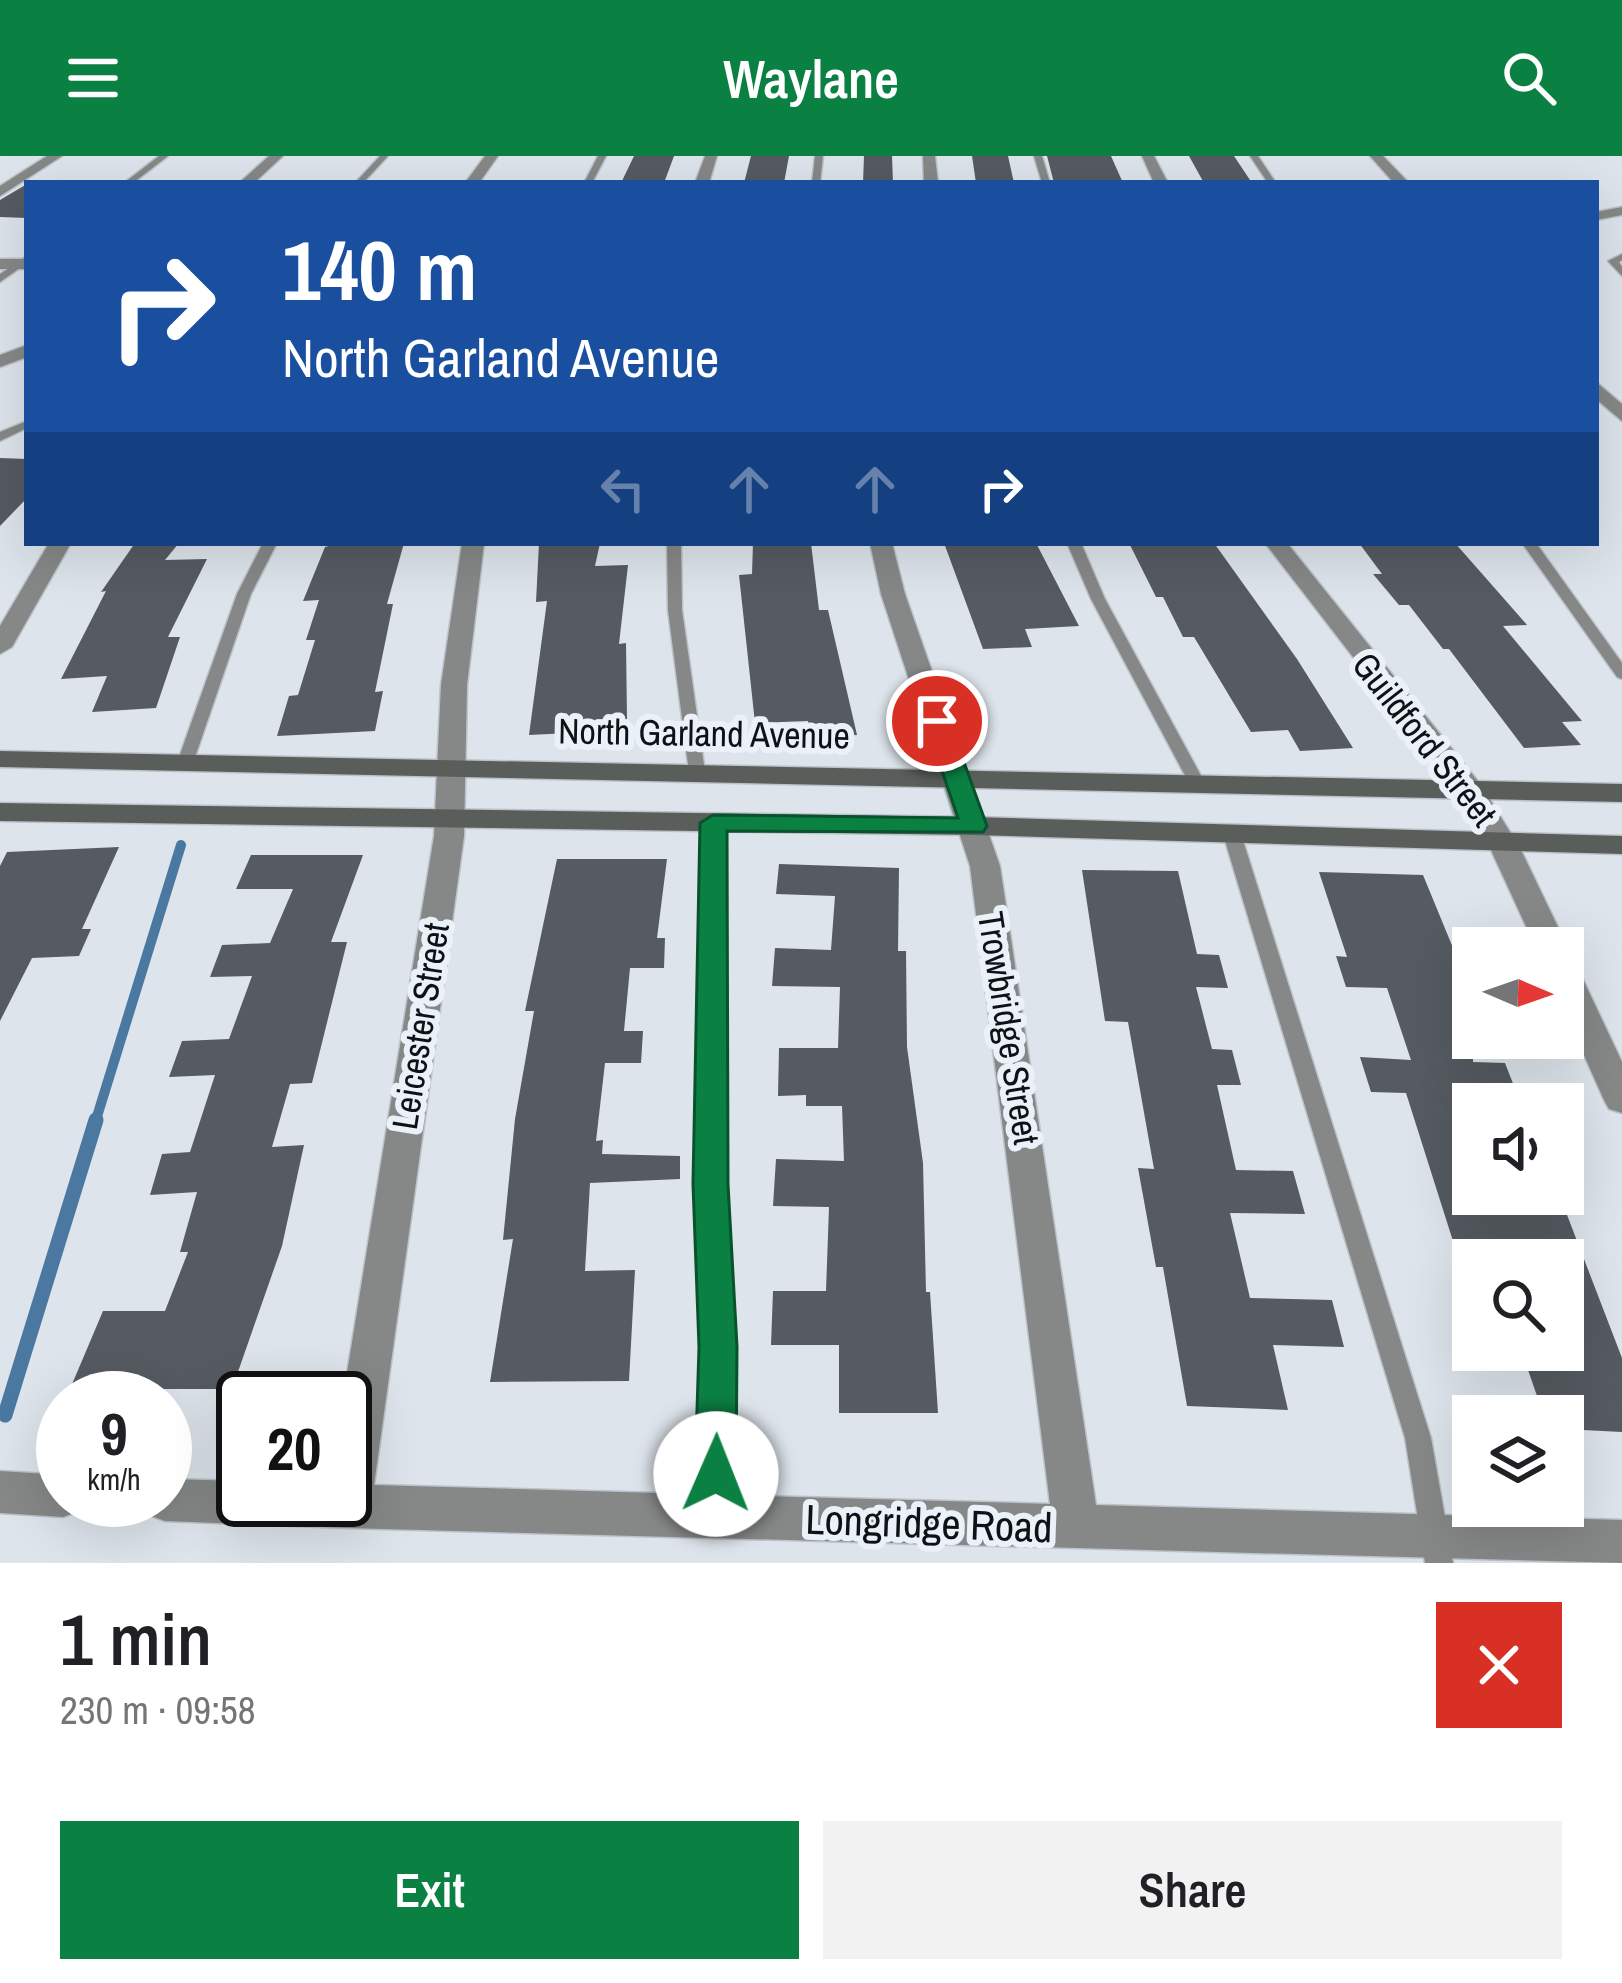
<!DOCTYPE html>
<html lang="en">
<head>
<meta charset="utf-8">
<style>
	body { margin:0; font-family:"Archivo Narrow",sans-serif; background:#f2f2f2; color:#202124; height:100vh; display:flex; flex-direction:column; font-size:45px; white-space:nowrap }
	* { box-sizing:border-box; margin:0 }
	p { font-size:39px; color:#757577 }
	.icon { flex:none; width:66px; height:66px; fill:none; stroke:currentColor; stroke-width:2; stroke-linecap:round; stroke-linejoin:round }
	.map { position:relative; height:1407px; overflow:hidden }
	.panel { display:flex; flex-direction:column; background:#fff; flex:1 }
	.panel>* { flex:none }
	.hud { position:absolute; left:24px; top:24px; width:1575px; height:366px; border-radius:0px; box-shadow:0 12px 48px #0002; background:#1a4fa0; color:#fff; overflow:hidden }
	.needle { width:78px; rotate:92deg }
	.controls { position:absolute; left:1452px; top:771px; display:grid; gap:24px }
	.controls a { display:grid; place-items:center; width:132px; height:132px; border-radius:0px; background:#fff; box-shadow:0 12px 48px #0002; font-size:60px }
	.speed { position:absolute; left:36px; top:1215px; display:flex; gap:24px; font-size:60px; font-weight:700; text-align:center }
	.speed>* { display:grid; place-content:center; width:156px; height:156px; border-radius:50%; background:#fff; box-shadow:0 12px 48px #0002; line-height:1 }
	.speed small { font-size:30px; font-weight:400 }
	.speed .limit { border:6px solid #111; border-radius:18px; background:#fff; color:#111 }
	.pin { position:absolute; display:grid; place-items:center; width:102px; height:102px; color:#fff; margin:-51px; border:6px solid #fff; border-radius:50%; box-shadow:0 3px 12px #0007 }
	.me { position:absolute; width:132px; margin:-66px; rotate:1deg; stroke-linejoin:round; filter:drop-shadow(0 0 9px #0008) }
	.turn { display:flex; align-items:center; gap:42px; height:252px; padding:0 60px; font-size:54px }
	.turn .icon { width:156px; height:156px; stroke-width:2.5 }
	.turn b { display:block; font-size:84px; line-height:102px }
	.lanes { display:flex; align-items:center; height:114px; padding:0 60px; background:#0003; justify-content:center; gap:60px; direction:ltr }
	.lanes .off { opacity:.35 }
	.round { display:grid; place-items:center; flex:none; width:126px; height:126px; border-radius:0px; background:#f2f2f2 }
	.head { display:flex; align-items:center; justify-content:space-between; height:204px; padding:0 60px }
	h1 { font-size:72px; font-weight:600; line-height:90px }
	.primary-button { display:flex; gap:24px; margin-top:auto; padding:24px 60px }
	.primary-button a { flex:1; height:138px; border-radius:0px; background:#0b8043; color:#fff; font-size:48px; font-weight:600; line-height:138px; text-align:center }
	.primary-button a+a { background:#f2f2f2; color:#202124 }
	header { display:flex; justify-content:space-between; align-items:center; height:156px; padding:0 60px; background:#0b8043; color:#fff; font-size:54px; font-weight:600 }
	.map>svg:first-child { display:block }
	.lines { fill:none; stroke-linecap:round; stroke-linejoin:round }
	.stream-far1 { stroke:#4b78a0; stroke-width:10 }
	.stream { stroke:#4b78a0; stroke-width:15 }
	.building { fill:#555b61 }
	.service-casing { stroke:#bcc2c9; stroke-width:3 }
	.minor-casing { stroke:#bcc2c9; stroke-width:3 }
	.tertiary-casing { stroke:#bcc2c9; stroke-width:3 }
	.secondary-casing { stroke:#bcc2c9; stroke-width:3 }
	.service { fill:#858886; fill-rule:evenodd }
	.minor { fill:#858886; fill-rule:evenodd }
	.tertiary { fill:#858886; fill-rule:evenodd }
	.secondary { fill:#595e5a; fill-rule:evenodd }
	.route { fill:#0b8043; stroke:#07532c; stroke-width:3 }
	.labels { text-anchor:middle; stroke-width:12; stroke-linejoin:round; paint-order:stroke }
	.street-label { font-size:36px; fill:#0f1214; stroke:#eaf1f9 }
	.near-street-label { font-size:42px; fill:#0f1214; stroke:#eaf1f9 }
</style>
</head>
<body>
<header><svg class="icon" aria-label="menu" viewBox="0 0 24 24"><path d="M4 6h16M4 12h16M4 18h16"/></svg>Waylane<svg class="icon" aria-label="search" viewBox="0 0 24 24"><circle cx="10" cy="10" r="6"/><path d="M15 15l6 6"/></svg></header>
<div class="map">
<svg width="1622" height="1407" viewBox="0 0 1622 1407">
	<rect width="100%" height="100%" fill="#dde4eb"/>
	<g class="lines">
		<path class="stream-far1" d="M95 967 181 689"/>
		<path class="stream" d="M5 1259 96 964"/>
	</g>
	<path class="building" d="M634 0H674L664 27H621Z
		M751 0H789L784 27H744Z
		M864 0H892L893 27H863Z
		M972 0H1008L1014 27H976Z
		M1047 0H1111L1123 27H1054Z
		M1189 0H1234L1252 27H1204Z
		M27 28V62L0 61V44Z
		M0 302 27 303V342L0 370Z
		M135 387H179L165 404 207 403 168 481H180L156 552 92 556 107 520 61 523 106 435 101 436Z
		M341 387H404L387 448H393L375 536 383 535 375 575 277 580 289 540 298 539 315 484H306L319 444 303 445 325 391Z
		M539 387H600L595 410 628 409 619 488 626 487 627 563 590 565V576L529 579 547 445 536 446Z
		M753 387H811L819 454H828L857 579 810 581 808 565 755 567 739 419 752 418Z
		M944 387H1036L1079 470 1025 473 1032 491 983 493Z
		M1214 387 1297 503 1353 592 1300 595 1288 574 1251 576 1194 481H1183L1163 441H1156L1130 389Z
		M1359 387H1455L1527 469 1503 470 1582 565 1562 566 1581 589 1524 592 1449 493H1443L1409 449H1399L1373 418H1382Z
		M119 691 82 773H91L79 800 32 802 0 865V710L7 696Z
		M251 699H363L331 786H347L312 927 290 928 272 991 304 989 282 1090 232 1233H70L103 1155H165L188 1096H180L197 1036 150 1039 162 998 190 996 215 919 169 921 182 885 229 883 252 820 210 821 222 789 270 787 293 733H236Z
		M557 703H667L657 782H665L664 812H630L624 875H643L641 907H605L596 985 603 984 602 998 680 1000V1023L590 1027 585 1115 635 1114 629 1225 490 1226 513 1083 503 1084 515 963 534 855H525Z
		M779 708 899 712 898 795H906L907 891 923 1007 926 1136H930L938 1257H839V1189H771L773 1135H826L829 1051 773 1050 776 1003 844 1005 842 950H806V939L778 940 779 892H838L840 831 772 830 775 792 831 794 835 740 776 738Z
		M1082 714 1178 715 1197 798 1219 799 1228 832 1196 831 1212 893 1232 894 1241 929H1217L1236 1014 1293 1015 1305 1058 1230 1057 1250 1142 1332 1144 1344 1191 1273 1189 1288 1254 1187 1250 1163 1111H1156L1138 1012 1154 1013 1128 866 1105 865Z
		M1319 716 1423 719 1458 804H1464L1473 826V906L1505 907 1521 948H1473V1038H1559L1622 1202V1276L1563 1273V1260H1544L1521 1194H1563V1104H1459L1406 937 1371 936 1360 901 1411 904 1387 832 1346 831 1336 800 1347 801Z"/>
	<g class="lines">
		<g class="service-casing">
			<path id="service" d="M159 0H168L133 27H124Z
				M380 0H388L363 27H355Z
				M598 0H606L592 27H584Z
				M815 0H823L820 27H812Z
				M1034 0H1042L1050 27H1042Z
				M1250 0H1258L1276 27H1268Z
				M1622 98V104L1619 106 1622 111V120L1608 105Z
				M27 100V107L0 126V118Z
				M27 265V272L0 285V276Z
				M263 387H277L251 438 193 607 191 611H179L177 607 237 438Z
				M667 387H681L682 454 705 616 697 621 689 616 668 454Z
				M1067 387H1081L1105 443 1205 627 1203 631 1197 632 1189 627 1091 443Z
				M1522 387H1536L1622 507V523L1617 521Z
				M713 662 722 667 721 1028 731 1191 729 1361 725 1370 715 1374 705 1370 701 1361 705 1191 699 1028 704 667Z
				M1232 673 1241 678 1431 1282 1453 1407H1425L1405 1282 1223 678Z"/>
		</g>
		<g class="minor-casing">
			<path id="minor" d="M47 0H62L0 40V30Z
				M485 0H498L479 27H465Z
				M705 0H717L709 27H695Z
				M923 0H935L938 27H924Z
				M1142 0H1154L1168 27H1154Z
				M1622 51V59L1596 64V56Z
				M49 387H71L12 491 0 498V470Z
				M462 387H484L467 529 464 680 374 1329 1050 1348 970 710 881 438 870 387H892L905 438 1000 710 1096 1349 1622 1364V1407L348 1372 165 1365 149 1359 142 1344H165V1323L243 1325V1344H345L343 1242 434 680 441 529Z
				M1265 387H1287L1481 629 1520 692 1568 792 1563 799V792H1536L1490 692 1458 637Z
				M1563 804 1575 807 1579 815 1622 906V957L1609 953 1604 944 1563 852Z
				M0 1315 63 1319V1344H84L79 1355 63 1361 0 1357Z"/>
		</g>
		<g class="tertiary-casing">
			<path id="tertiary" d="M269 0H283L254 27H239Z
				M1370 0H1383L1409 27H1394Z
				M0 103H27V113H0Z
				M27 189V201L0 211V199Z
				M1596 226 1622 248V265L1596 243Z"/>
		</g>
		<g class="secondary-casing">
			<path id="secondary" d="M0 595 1622 628V646L0 611Z
				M0 647 974 661 1622 680V698L974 679 0 665Z"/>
		</g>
		<use href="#service" class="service"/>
		<use href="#minor" class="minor"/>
		<use href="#tertiary" class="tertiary"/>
		<use href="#secondary" class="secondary"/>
	</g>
	<path class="route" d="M937 558 949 565 987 670 983 676 727 675 728 1028 737 1191 736 1318 730 1332 716 1337 701 1332 695 1318 699 1191 693 1028 700 667 713 659 958 662 925 565Z"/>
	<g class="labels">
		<g class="street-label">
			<text transform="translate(704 577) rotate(1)" y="13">North Garland Avenue</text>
			<text transform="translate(1425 583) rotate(52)" y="13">Guildford Street</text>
			<text transform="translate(420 870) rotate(-81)" y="13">Leicester Street</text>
			<text transform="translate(1009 872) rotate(81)" y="13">Trowbridge Street</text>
		</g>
		<g class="near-street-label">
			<text transform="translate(929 1367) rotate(2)" y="15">Longridge Road</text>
		</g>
	</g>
</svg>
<div class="controls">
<a><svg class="needle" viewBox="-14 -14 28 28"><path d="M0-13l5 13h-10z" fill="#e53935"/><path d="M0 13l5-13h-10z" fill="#757577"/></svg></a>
<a><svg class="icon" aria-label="sound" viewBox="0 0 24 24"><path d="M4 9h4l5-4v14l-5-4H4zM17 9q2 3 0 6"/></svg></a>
<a><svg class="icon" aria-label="search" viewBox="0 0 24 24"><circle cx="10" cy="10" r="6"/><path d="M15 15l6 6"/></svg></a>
<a><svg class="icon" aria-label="layers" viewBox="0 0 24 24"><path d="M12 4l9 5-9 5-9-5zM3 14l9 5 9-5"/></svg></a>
</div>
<div class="speed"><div>9<small>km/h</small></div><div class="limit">20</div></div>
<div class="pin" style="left:937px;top:565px;background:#d93025"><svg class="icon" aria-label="arrive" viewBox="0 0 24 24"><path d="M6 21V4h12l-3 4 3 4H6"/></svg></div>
<svg class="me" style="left:716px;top:1318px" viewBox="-20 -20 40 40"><circle r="19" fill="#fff"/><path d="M0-13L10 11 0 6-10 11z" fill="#0b8043"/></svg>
<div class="hud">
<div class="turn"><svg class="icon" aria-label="right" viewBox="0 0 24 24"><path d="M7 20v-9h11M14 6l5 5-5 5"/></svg><div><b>140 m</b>North Garland Avenue</div></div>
<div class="lanes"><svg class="icon off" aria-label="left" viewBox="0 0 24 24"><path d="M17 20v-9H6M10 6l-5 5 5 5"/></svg><svg class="icon off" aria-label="ahead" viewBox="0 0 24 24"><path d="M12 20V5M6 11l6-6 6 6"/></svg><svg class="icon off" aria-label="ahead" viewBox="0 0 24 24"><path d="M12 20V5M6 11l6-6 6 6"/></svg><svg class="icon" aria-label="right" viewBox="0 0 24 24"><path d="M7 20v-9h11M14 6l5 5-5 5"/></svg></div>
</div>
</div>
<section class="panel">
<div class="head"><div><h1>1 min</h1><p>230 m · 09:58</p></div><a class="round" style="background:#d93025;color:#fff"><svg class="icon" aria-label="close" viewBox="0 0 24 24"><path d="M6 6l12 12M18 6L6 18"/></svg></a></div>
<div class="primary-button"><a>Exit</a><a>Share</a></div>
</section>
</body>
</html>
